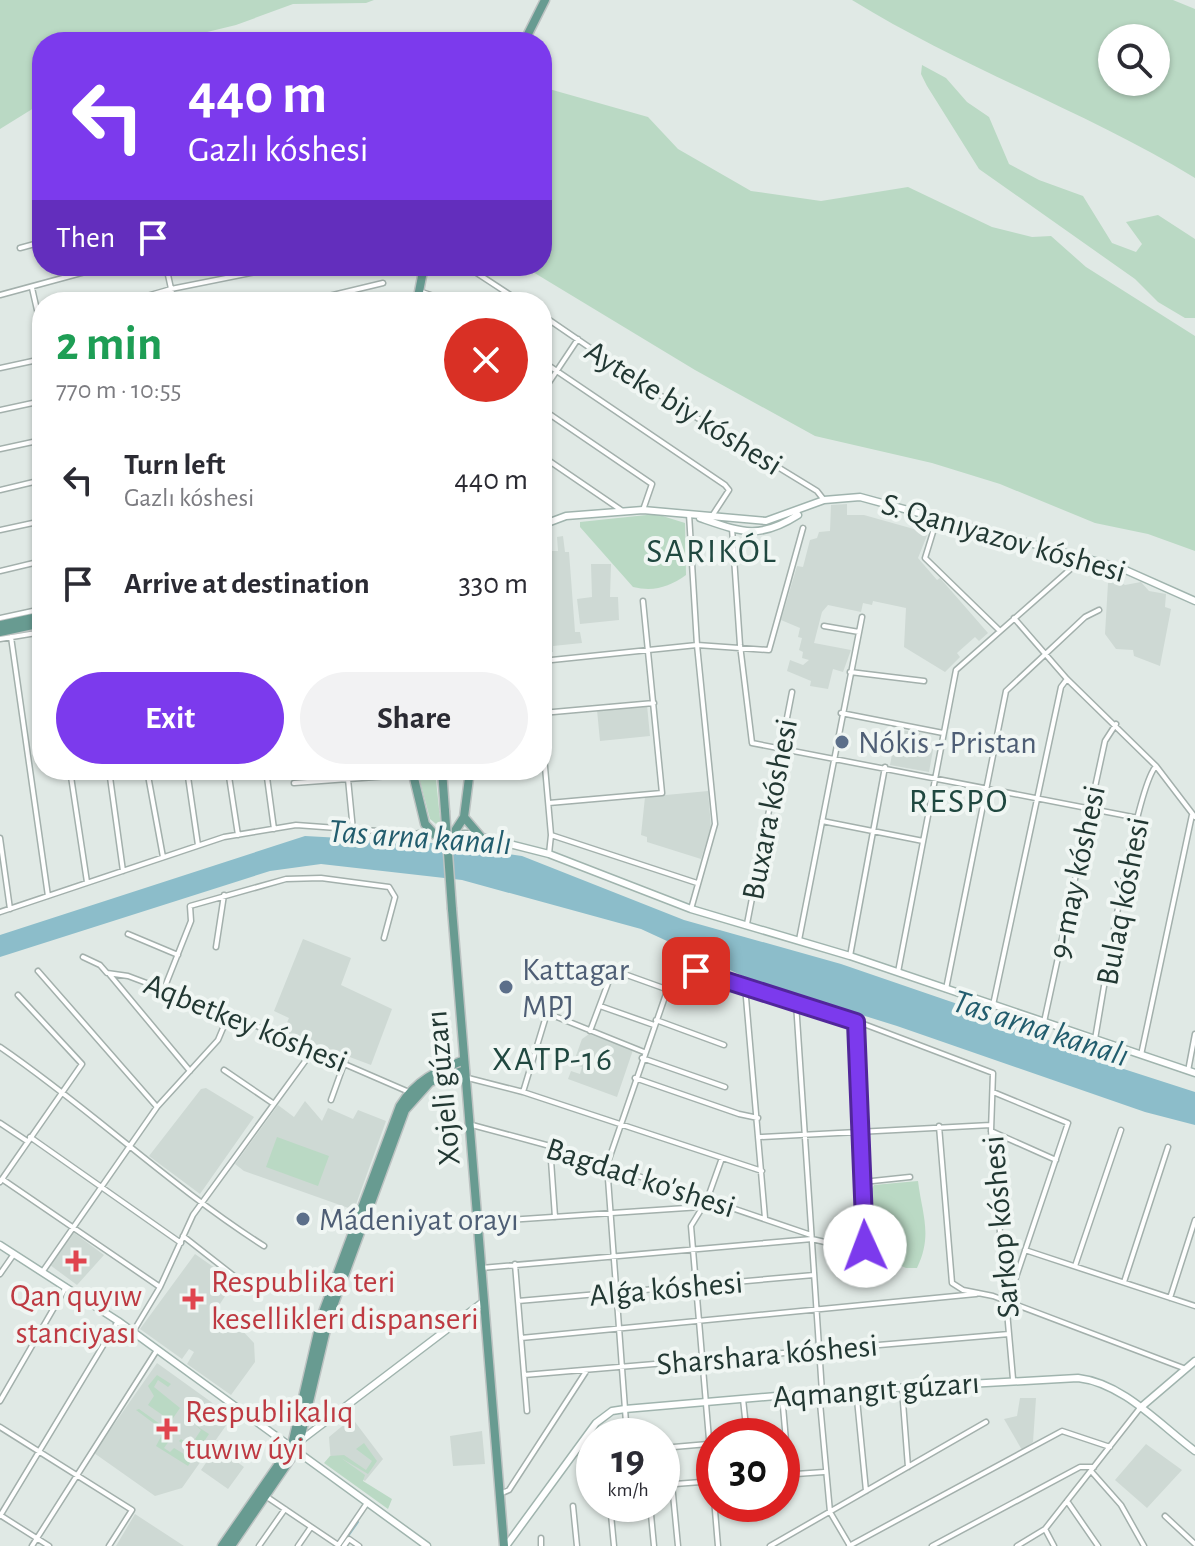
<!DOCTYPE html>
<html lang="en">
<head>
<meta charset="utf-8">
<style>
	body { margin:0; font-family:"Alegreya Sans",sans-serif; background:#f2f2f3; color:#2b2b33; height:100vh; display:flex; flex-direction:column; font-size:30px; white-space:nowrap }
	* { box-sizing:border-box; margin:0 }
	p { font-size:26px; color:#7c7c81 }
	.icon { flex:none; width:44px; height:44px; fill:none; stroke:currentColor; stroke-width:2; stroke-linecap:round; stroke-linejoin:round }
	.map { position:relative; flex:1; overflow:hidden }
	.side { position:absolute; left:32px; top:292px; width:520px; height:488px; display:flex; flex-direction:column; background:#fff; border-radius:32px; box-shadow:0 2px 6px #0004 }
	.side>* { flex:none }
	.hud { position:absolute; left:32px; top:32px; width:520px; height:244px; border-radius:32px; box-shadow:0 2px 6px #0004; background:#7c3aed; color:#fff; overflow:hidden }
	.fabs { position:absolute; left:1098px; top:24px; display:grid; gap:16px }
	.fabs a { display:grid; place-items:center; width:72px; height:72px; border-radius:50%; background:#fff; box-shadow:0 2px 6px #0004; font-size:40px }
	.speed { position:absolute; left:576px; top:1418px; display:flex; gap:16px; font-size:40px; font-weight:700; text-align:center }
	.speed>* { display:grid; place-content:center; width:104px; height:104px; border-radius:50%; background:#fff; box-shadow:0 2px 6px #0004; line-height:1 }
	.speed small { font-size:20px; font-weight:400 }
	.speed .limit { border:12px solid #d22; background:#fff; color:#111 }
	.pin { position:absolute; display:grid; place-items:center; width:68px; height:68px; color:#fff; margin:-34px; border-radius:16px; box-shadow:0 4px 12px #0006 }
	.me { position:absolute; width:88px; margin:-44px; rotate:358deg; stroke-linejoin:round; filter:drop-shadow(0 0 6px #0008) }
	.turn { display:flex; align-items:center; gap:28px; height:168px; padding:0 24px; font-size:36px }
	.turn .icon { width:104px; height:104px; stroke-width:2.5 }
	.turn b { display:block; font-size:56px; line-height:68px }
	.then { display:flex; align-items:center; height:76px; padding:0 24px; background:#0003; gap:16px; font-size:30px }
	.round { display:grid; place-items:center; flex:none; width:84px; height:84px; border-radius:42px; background:#f2f2f3 }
	.head { display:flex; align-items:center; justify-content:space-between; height:136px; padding:0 24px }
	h1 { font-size:48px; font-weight:700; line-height:60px; color:#1e9e55 }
	.action { display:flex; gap:16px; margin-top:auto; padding:16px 24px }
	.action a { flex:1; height:92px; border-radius:48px; background:#7c3aed; color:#fff; font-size:32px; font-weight:700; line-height:92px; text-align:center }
	.action a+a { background:#f2f2f3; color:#2b2b33 }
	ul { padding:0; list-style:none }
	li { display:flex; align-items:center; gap:24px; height:104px; padding:0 24px }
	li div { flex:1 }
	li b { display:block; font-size:30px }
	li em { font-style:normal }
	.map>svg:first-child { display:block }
	.built { fill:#ced9d4 }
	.green { fill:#bad9c4; fill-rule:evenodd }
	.water { fill:#8cbdca }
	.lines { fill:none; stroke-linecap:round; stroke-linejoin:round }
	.stream { stroke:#8cbdca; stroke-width:2 }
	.street-casing { stroke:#a3b0ac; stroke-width:7 }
	.secondary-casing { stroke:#a0b4ae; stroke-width:9 }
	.primary-casing { stroke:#bdc3c2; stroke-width:11 }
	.street { stroke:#fff; stroke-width:4 }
	.secondary { stroke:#fff; stroke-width:6 }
	.primary { stroke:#689b91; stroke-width:8 }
	.primary-bridge-casing { stroke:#bdc3c2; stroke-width:11; stroke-linecap:butt }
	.primary-bridge { stroke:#689b91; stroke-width:8 }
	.route-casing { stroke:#51269a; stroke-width:20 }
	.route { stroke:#7c3aed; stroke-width:14 }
	.service-dot { fill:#5c6f8a; stroke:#f0f6f3; stroke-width:3 }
	.health-dot { fill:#e0444e; stroke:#f0f6f3; stroke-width:3 }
	.labels { text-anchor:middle; stroke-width:8; stroke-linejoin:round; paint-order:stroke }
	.street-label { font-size:32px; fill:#223833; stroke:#f0f6f3 }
	.service-label { font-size:32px; fill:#4e5e75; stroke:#f0f6f3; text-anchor:start }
	.health-label { font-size:32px; fill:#be3a42; stroke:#f0f6f3; text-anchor:start }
	.neighbourhood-label { font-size:34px; letter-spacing:2px; fill:#204840; stroke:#f0f6f3 }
	.water-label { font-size:34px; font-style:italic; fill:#225d6e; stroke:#f0f6f3 }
</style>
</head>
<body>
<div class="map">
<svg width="1195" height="1546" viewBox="0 0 1195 1546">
	<rect width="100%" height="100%" fill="#e0e9e5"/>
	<path class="built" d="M847 504V515H864L928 533 918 558 937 580 940 578 988 633 979 641 975 637 957 653 960 657 945 672 904 647 906 608 873 601 872 605 863 603 861 612 828 605 822 612 814 643 851 650 843 672 833 669 828 689 810 686 811 681 787 671 790 660 803 665 809 660 802 658 803 652 799 650 802 638 798 637 800 628 781 620 797 566 803 567 810 540 817 538 819 532 830 531 831 505Z
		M563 536 565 552H569L575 632H580L582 643 553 646V652H545L542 568 551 567 550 551H558L557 537Z
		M591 564H611L610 597H618L619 620 580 624 577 599 592 597Z
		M1115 579 1125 585 1141 582 1149 591 1166 594 1165 607 1171 609 1160 666 1134 656 1133 650 1116 649 1105 634 1108 583Z
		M647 705 650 736 600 741 597 710Z
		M897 729 928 735 926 743 934 745 929 772 890 765Z
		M708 791 711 827 701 859 647 842V837L641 835 645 797Z
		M303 939 351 958 341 985 392 1009 371 1065 283 1032 289 1018 274 1011Z
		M589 1034 633 1050 617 1097 568 1079 571 1071 580 1074 582 1067 573 1064 582 1039Z
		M206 1088 254 1117 200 1194 149 1156 201 1089Z
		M305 1101 322 1121 328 1108 353 1119 358 1110 386 1121 354 1210 244 1171 235 1164 278 1105 294 1117Z
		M73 1232 104 1255 77 1285 50 1265Z
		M195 1254 232 1280 233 1284 214 1313 225 1321 232 1313 239 1319 236 1324 254 1343 255 1362 231 1395 187 1364 194 1352 189 1349 182 1359 140 1329Z
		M157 1363 232 1417 182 1488 155 1496 94 1453Z
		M1020 1398H1036L1033 1442 1022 1450 1004 1419 1017 1416Z
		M352 1418 383 1459 365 1481 339 1463 331 1464 329 1437Z
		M482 1431 485 1464 453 1466 450 1436Z
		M1146 1444 1182 1470 1147 1508 1115 1480Z
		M217 1447 244 1467 228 1489 201 1470Z
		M135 1514 184 1546H116Z"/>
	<path class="green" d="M0 0H374L366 3 293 4 236 25 166 42H42V103L0 129Z
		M852 0H1173L1195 9V178C1085 111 962 68 852 0ZM1112 38H1156V82H1112Z
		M922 65 946 78 967 102 989 117 1009 164 1039 180 1083 196 1112 243 1136 252 1142 244 1126 222 1158 215 1195 239V318H1185L1158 302 1135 279 979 169 927 86 921 74Z
		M542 87 648 117 678 149 751 191 821 201 908 187 992 227 1032 237 1051 236 1086 267 1195 336V551L1148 534 1095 523 1000 484 932 463 815 436 695 370 523 266H542Z
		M656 514 685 523 686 575C669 587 654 592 633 587L580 527V522Z
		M417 770H435L441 828 430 819Z
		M277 1137 329 1156 318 1186 266 1167Z
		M918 1181C922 1214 933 1235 917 1268H906L870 1252 866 1200 874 1185Z
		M157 1375 171 1384 168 1387 158 1380 154 1387 180 1408 171 1421 148 1405 154 1396 148 1386Z
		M139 1409 174 1434 164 1448 170 1452 174 1448 184 1454 188 1448 179 1441 181 1439 197 1450 201 1444 195 1439 201 1430 195 1425 209 1434 188 1466 156 1446 164 1431 136 1410Z
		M364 1443 377 1461 368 1474 341 1458 365 1475 363 1481 392 1499 388 1509 324 1463 330 1456 344 1455 366 1470 372 1461 356 1449Z"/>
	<path class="water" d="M305 836 432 843 522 856 684 920 841 964 978 1011 1102 1062 1195 1092V1125L1145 1112 897 1026 756 982 641 929 462 880 321 864 270 871 0 957V935Z"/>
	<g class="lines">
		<path class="stream" d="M341 1546 358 1522"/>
		<g class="street-casing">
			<path id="street" d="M20 248 42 242
				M166 266 174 302
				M466 266 521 302
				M32 288 42 332
				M419 291 451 302
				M0 295 107 266
				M126 302 171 289 286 266
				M304 302 383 283
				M542 315 653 391 817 491 824 500
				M542 361 725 485 729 490 712 516
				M0 368 42 359
				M542 393 578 339
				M542 409 652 484 643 510
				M0 410 42 401
				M0 449 42 440
				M542 456 621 510
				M0 490 42 480
				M689 514 697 645 715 824 691 909
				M937 519 925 558 999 630
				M732 528 740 645 752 743 1138 818
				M0 530 42 521
				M0 571 42 561
				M0 618 42 609
				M1014 618 1067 679 1156 766 1195 817
				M824 626 859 632
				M11 637 48 896
				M0 639 42 632
				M542 661 697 645 769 650 803 528
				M850 672 924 681
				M542 713 654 703
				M841 713 943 733
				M542 733 551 835 549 854
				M70 770 87 882
				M109 770 123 871
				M147 770 163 857
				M187 770 198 845
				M228 770 238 835
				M266 770 274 829
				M348 779 353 830
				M294 783 389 776
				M549 803 662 793 643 601
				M822 821 923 841
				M551 835 697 883
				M0 838 10 909
				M0 912 224 837 296 825 419 834
				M747 924 792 692
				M128 934 178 955
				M799 940 862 617
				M216 947 224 895
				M850 956 885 767
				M83 957 100 965 107 973 128 976 229 1014 409 1092
				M38 971 157 1107
				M898 972 956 670 1083 558
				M110 975 190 1071
				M745 986 765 1218
				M164 989 191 921 190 906 286 879 321 878 389 887 395 897 384 938
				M946 989 1006 691 1085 617 1099 610
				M796 1003 822 1392
				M993 1005 1061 687 1067 679
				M600 1006 654 1025
				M656 1020 724 1045
				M1044 1022 1105 741 1116 724
				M590 1031 613 970 666 989
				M1095 1039C1103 994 1135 789 1156 766
				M0 1047C91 1109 171 1187 264 1246
				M1141 1055 1192 815
				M642 1058 725 1087
				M224 1070 274 1104
				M1188 1071 1195 1034
				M468 1078 523 1092 762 1171
				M635 1078 739 1114 758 1118
				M523 1092 547 1013 644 1052
				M993 1092 1068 1123 1008 1301
				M331 1100 345 1061
				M0 1123 27 1141
				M472 1125 550 1146 811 1235
				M939 1126 952 1283 963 1290 993 1296 1186 1369
				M991 1131 1056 1160
				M30 1137 181 1243
				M760 1137 991 1125
				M550 1146 555 1217
				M2 1179 160 1287
				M0 1182 82 1064 18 995
				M863 1182 910 1177
				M479 1222 701 1207
				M183 1236 234 1276
				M1025 1250 1195 1306
				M515 1264 527 1411
				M1075 1266 1121 1130
				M481 1268 812 1239 863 1251 856 1022
				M43 1271 157 1107 218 1040 229 1014
				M0 1274 14 1254
				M1124 1282 1168 1147
				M1170 1298 1195 1220
				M518 1301 814 1275
				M133 1332 160 1287 193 1215 314 1049
				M521 1338 976 1294
				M524 1375 1009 1334
				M856 1389 866 1491
				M902 1389 908 1467
				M819 1392 830 1512 850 1546
				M782 1395 789 1475
				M743 1399 747 1436
				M0 1401 66 1287
				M0 1427 132 1510 109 1546
				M627 1436 607 1165 676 965 861 1023 993 1073 991 1131 1013 1379
				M662 1448 708 1444
				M1091 1471 1121 1505 1144 1546
				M782 1475 824 1472
				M672 1484 678 1546
				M662 1485 714 1481
				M588 1492 594 1491
				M502 1493 509 1490 587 1370
				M267 1497 338 1545
				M1067 1501 1098 1546
				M610 1504 614 1546
				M650 1504 654 1546
				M573 1506 577 1546
				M0 1515 49 1546
				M0 1516 118 1321
				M1165 1516 1195 1544
				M1045 1529 1054 1546
				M541 1538V1546
				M339 1544 367 1503
				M32 1546 157 1350
				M259 1546 285 1509
				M298 1546 311 1527
				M344 1546 349 1539 359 1546
				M718 1546 691 1226 707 1200 722 1158
				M770 1546 986 1422
				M849 1546 1062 1431 1110 1447
				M932 1546 1080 1467H1094
				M1017 1546 1045 1529 1140 1408"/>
		</g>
		<g class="secondary-casing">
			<path id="secondary" d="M700 518C741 532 759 540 798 515
				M542 525 566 516 643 510 766 521 824 500 860 497 1121 568 1195 601
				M419 834H470L549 854 691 909 850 956 1195 1073
				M0 1245 118 1321 427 1546
				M1140 1408 1195 1361
				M300 1441 483 1302
				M506 1546 596 1423 612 1411 625 1409 822 1392 1078 1378C1123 1383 1160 1425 1195 1451"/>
		</g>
		<g class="primary-casing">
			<path id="primary" d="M524 42 545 0
				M417 302 424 266
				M0 625 42 616
				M0 632 42 623
				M412 770 425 824 435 835
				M442 770 445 811
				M464 817 481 837
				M453 834 464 817 470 770
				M452 909 504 1546
				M222 1546 292 1445 322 1315 400 1106C416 1080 437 1071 464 1060
				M231 1546 298 1448 329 1317 405 1110 430 1082 465 1070"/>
		</g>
		<use href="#street" class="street"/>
		<use href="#secondary" class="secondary"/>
		<use href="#primary" class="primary"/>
		<g class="primary-bridge-casing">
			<path id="primary-bridge" d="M445 811 452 909"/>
		</g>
		<use href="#primary-bridge" class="primary-bridge"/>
	</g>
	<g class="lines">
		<g class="route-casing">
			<path id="route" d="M696 971 856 1022 865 1246"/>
		</g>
		<use href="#route" class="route"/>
	</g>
	<g class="service-dot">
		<circle cx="842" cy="742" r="8"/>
		<circle cx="506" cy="987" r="8"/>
		<circle cx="303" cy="1219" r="8"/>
	</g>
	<g class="health-dot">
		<path d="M72 1249h8v8h8v8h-8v8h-8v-8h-8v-8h8z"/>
		<path d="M189 1287h8v8h8v8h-8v8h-8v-8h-8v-8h8z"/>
		<path d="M163 1417h8v8h8v8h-8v8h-8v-8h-8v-8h8z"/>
	</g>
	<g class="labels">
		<g class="street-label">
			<text transform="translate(684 407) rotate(32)" y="11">Ayteke biy kóshesi</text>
			<text transform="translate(1004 537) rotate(16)" y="11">S. Qanıyazov kóshesi</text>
			<text transform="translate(769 809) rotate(-79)" y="11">Buxara kóshesi</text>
			<text transform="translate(1076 872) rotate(-78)" y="11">9-may kóshesi</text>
			<text transform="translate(1122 901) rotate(-79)" y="11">Bulaq kóshesi</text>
			<text transform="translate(246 1022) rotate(22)" y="11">Aqbetkey kóshesi</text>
			<text transform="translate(442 1088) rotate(-95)" y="11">Xojeli gúzarı</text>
			<text transform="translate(641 1177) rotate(18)" y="11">Bagdad ko'shesi</text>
			<text transform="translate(1000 1227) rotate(-95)" y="11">Sarkop kóshesi</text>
			<text transform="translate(666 1288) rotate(-5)" y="11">Alǵa kóshesi</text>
			<text transform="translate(767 1354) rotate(-5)" y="11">Sharshara kóshesi</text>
			<text transform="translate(876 1389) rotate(-4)" y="11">Aqmangıt gúzarı</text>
		</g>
		<g class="service-label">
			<text x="858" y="753">Nókis - Pristan</text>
			<text x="522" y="980">Kattagar<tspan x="522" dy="37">MPJ</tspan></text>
			<text x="319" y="1230">Mádeniyat orayı</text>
		</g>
		<g class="health-label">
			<text x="211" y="1292">Respublika teri<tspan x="211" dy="37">kesellikleri dispanseri</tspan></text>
			<text x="76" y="1306" text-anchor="middle">Qan quyıw<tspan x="76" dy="37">stanciyası</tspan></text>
			<text x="185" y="1422">Respublikalıq<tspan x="185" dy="37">tuwıw úyi</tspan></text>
		</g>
		<g class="neighbourhood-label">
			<text x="712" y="562">SARIKÓL</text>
			<text x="959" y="812">RESPO</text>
			<text x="553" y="1070">XATP-16</text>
		</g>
		<g class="water-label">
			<text transform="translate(420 836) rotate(4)" y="12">Tas arna kanalı</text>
			<text transform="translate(1041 1027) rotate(18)" y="12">Tas arna kanalı</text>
		</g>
	</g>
</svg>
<div class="fabs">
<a><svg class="icon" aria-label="search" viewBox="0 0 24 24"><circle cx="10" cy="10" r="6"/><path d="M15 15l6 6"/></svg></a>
</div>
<div class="speed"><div>19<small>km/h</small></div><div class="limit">30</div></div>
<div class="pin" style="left:696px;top:971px;background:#d93025"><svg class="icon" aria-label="arrive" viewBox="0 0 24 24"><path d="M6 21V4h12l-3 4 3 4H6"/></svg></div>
<svg class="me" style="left:865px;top:1246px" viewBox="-20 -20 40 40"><circle r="19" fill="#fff"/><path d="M0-13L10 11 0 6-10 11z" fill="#7c3aed"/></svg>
<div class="hud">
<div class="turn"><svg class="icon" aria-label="left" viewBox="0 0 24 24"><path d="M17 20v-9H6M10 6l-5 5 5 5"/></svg><div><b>440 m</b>Gazlı kóshesi</div></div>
<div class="then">Then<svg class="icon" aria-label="arrive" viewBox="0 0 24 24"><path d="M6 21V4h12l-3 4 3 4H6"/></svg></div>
</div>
<section class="side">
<div class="head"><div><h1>2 min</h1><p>770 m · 10:55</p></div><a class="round" style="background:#d93025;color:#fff"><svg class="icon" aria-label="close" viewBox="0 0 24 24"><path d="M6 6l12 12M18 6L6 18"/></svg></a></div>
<ul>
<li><svg class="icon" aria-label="left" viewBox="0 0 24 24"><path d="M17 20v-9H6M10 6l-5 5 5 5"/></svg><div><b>Turn left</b><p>Gazlı kóshesi</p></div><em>440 m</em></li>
<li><svg class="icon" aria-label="arrive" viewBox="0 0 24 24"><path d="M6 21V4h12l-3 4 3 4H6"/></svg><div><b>Arrive at destination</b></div><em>330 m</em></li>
</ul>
<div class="action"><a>Exit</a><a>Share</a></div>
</section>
</div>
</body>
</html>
